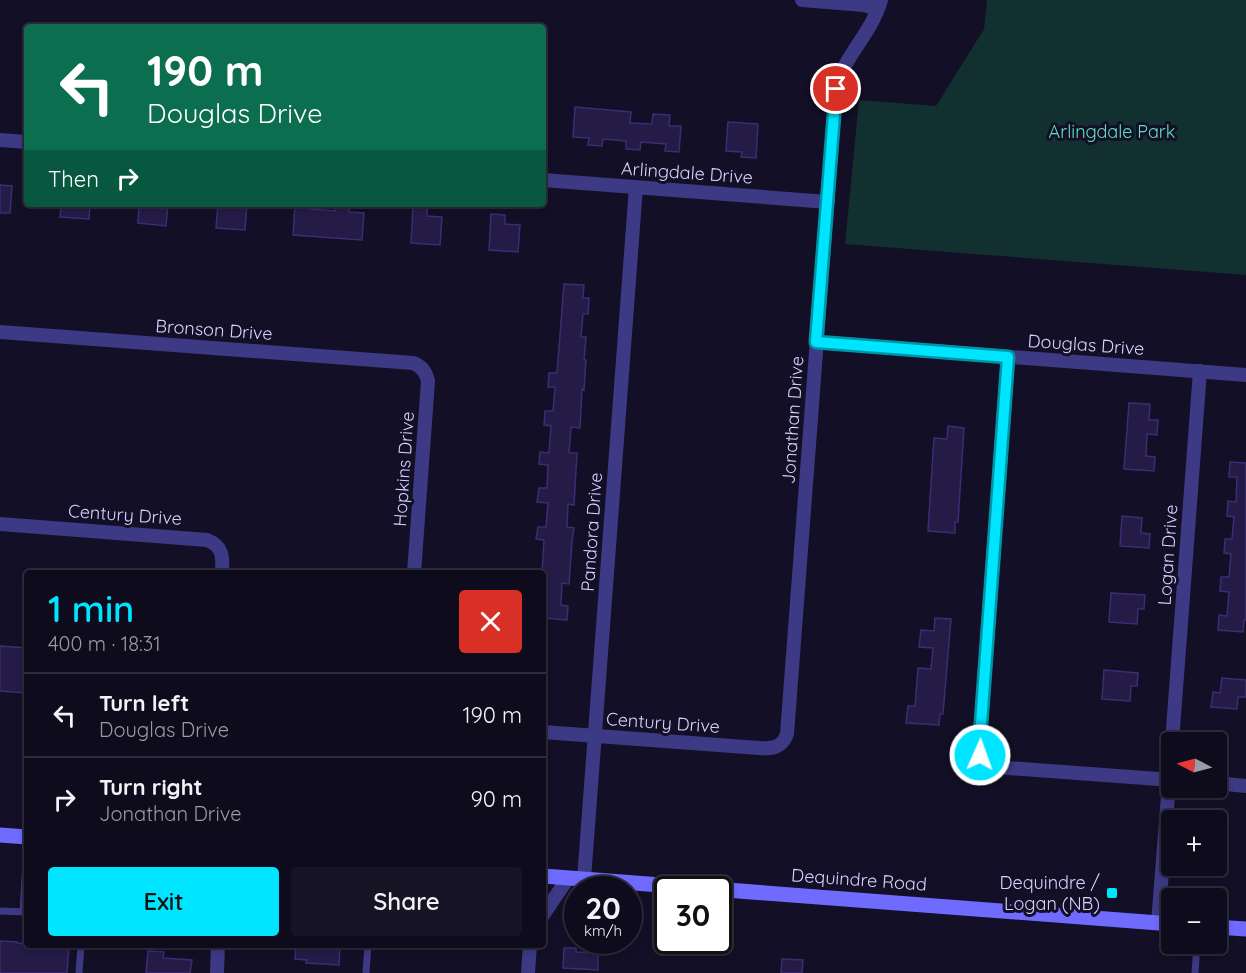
<!DOCTYPE html>
<html lang="en">
<head>
<meta charset="utf-8">
<style>
	body { margin:0; font-family:Quicksand,sans-serif; background:#171425; color:#f1f3f6; height:100vh; display:flex; flex-direction:column; font-size:22px; white-space:nowrap }
	* { box-sizing:border-box; margin:0 }
	p { font-size:20px; color:#9b9ba3 }
	.icon { flex:none; width:33px; height:33px; fill:none; stroke:currentColor; stroke-width:2; stroke-linecap:round; stroke-linejoin:round }
	.map { position:relative; flex:1; overflow:hidden }
	.sheet { position:absolute; left:24px; top:570px; width:522px; height:378px; display:flex; flex-direction:column; background:#0e0b1c; border-radius:6px; box-shadow:0 3px 9px #0003,0 0 0 2px #2e2b3b }
	.sheet>* { flex:none }
	.banner { position:absolute; left:24px; top:24px; width:522px; height:183px; border-radius:6px; box-shadow:0 3px 9px #0003,0 0 0 2px #2e2b3b; background:#0b6e4f; color:#fff; overflow:hidden }
	.needle { width:39px; rotate:276deg }
	.tools { position:absolute; left:1161px; top:732px; display:grid; gap:12px }
	.tools a { display:grid; place-items:center; width:66px; height:66px; border-radius:6px; background:#0e0b1c; box-shadow:0 3px 9px #0003,0 0 0 2px #2e2b3b; font-size:30px }
	.speed { position:absolute; left:564px; top:876px; display:flex; gap:12px; font-size:30px; font-weight:700; text-align:center }
	.speed>* { display:grid; place-content:center; width:78px; height:78px; border-radius:50%; background:#0e0b1c; box-shadow:0 3px 9px #0003,0 0 0 2px #2e2b3b; line-height:1 }
	.speed small { font-size:15px; font-weight:400 }
	.speed .limit { border:3px solid #111; border-radius:9px; background:#fff; color:#111 }
	.pin { position:absolute; display:grid; place-items:center; width:51px; height:51px; color:#fff; margin:-26px; border:3px solid #fff; border-radius:50%; box-shadow:0 2px 6px #0007 }
	.me { position:absolute; width:66px; margin:-33px; rotate:2deg; stroke-linejoin:round; filter:drop-shadow(0 0 4px #0008) }
	.turn { display:flex; align-items:center; gap:21px; height:126px; padding:0 24px; font-size:27px }
	.turn .icon { width:78px; height:78px; stroke-width:2.5 }
	.turn b { display:block; font-size:42px; line-height:51px }
	.then { display:flex; align-items:center; height:57px; padding:0 24px; background:#0003; gap:12px; font-size:22px }
	.round { display:grid; place-items:center; flex:none; width:63px; height:63px; border-radius:6px; background:#171425 }
	.headline { display:flex; align-items:center; justify-content:space-between; height:102px; padding:0 24px }
	h1 { font-size:36px; font-weight:600; line-height:45px; color:#00e5ff }
	.action { display:flex; gap:12px; margin-top:auto; padding:12px 24px }
	.action a { flex:1; height:69px; border-radius:6px; background:#00e5ff; color:#111; font-size:24px; font-weight:600; line-height:69px; text-align:center }
	.action a+a { background:#171425; color:#f1f3f6 }
	ul { padding:0; list-style:none }
	li { display:flex; align-items:center; gap:18px; height:84px; padding:0 24px; border-top:2px solid #2e2b3b }
	li div { flex:1 }
	li b { display:block; font-size:22px }
	li em { font-style:normal }
	.map>svg:first-child { display:block }
	.green { fill:#12302f }
	.building { fill:#241b47; stroke:#3b2d73; stroke-width:1.5 }
	.lines { fill:none; stroke-linecap:round; stroke-linejoin:round }
	.service { stroke:#3d3a85; stroke-width:7 }
	.minor { stroke:#3d3a85; stroke-width:14 }
	.secondary { stroke:#6f6bff; stroke-width:15 }
	.route-casing { stroke:#0095a6; stroke-width:15 }
	.route { stroke:#00e5ff; stroke-width:10 }
	.poi-dot { fill:#00e5ff; stroke:#130f26; stroke-width:2 }
	.labels { text-anchor:middle; stroke-width:6; stroke-linejoin:round; paint-order:stroke }
	.park-label { font-size:18px; fill:#5fe0c0; stroke:#130f26 }
	.street-label { font-size:18px; fill:#d9d4ff; stroke:#130f26 }
	.poi-label { font-size:18px; fill:#d9d4ff; stroke:#130f26; text-anchor:end }
</style>
</head>
<body>
<div class="map">
<svg width="1246" height="973" viewBox="0 0 1246 973">
	<rect width="100%" height="100%" fill="#130f26"/>
	<path class="green" d="M987 0H1246V275L845 244 859 100 936 106 984 29Z"/>
	<path class="building" d="M575 107 631 112 630 123 652 124 653 114 670 115 669 126H681L679 152 665 151 666 144 641 142 640 150 626 149V141L603 139 602 146 588 145 589 138 573 137Z
		M728 122 758 124 756 158 741 157 742 152 726 151Z
		M0 185 12 186 10 213H0Z
		M61 204H90L89 219 60 217Z
		M139 204H168L166 226 138 223Z
		M218 204H247L245 230 216 228Z
		M295 204H309V209L335 211 336 204H350L349 212 364 213 362 240 293 235Z
		M413 207 427 208V216L442 217 440 245 411 243Z
		M491 214 505 215V224L520 225 518 252 489 250Z
		M564 284 584 285 583 298H589L588 314H583L581 337H586L584 360H586L585 374 584 390 582 389 580 428 571 427 569 453H577L574 505 568 504 567 527 574 528 572 542 569 584 562 583 561 605 568 606 567 620 543 618 542 573 544 540 536 539 538 527H546L548 503 537 502 539 488H547L548 465 539 464 540 452 549 453 551 426 544 425 545 411H553L555 387H548L549 373H557Z
		M1129 403 1150 404 1149 420H1158L1157 435 1147 434 1146 456 1155 457 1154 471 1124 469Z
		M948 426 964 428 958 522H955V533L928 531 934 438 947 439Z
		M1230 462 1246 463V620H1244L1243 632 1218 630 1219 615 1227 616 1229 592 1220 591 1221 577H1229L1231 554 1224 553 1225 539H1232L1234 517 1227 516 1228 501 1236 502 1237 477H1229Z
		M1122 516 1142 518 1141 533 1150 534 1149 548 1120 546Z
		M1111 593 1145 595 1144 609H1138L1137 624 1109 622Z
		M935 618 951 619 943 714H940L939 725 906 723 908 706H915L918 668 931 669 933 648 919 647 921 630 934 631Z
		M0 646 27 648V693L0 691Z
		M1104 670 1138 673 1137 686H1131L1130 701 1102 699Z
		M1222 678 1246 680V697H1238L1237 709 1211 707 1213 692 1220 693Z
		M0 941 17 942V943L27 944V945L69 946 67 973H0Z
		M296 945H340L339 965 306 963 307 960 295 959Z
		M564 948H576V952L598 953V970L563 968Z
		M148 951 164 952 163 958 192 960 190 973H146Z
		M782 959 803 960 802 973H781Z"/>
	<g class="lines">
		<path class="service" d="M0 911 27 912
			M23 912 27 843
			M79 973 81 945
			M366 973 368 945
			M1195 973 1197 944"/>
		<path class="minor" d="M802 0 864 5 878 9
			M0 140 27 142
			M543 180 828 202
			M0 332 413 363C422 366 426 372 428 381L414 573
			M816 342 1246 375
			M1008 357 980 737C979 751 979 763 995 767L1172 780
			M0 524 207 540C223 546 223 557 222 573
			M543 732 759 748C772 749 782 748 787 734L836 89C844 55 871 35 881 0
			M1172 742 1200 371
			M1216 783 1246 786
			M584 879 636 187
			M543 915 568 878
			M1158 923 1172 745
			M217 973 218 945
			M528 973 530 945"/>
		<path class="secondary" d="M0 835 27 837
			M543 876 1172 924
			M1216 927 1246 929"/>
	</g>
	<g class="lines">
		<g class="route-casing">
			<path id="route" d="M836 89 816 342 1008 357 980 737V755"/>
		</g>
		<use href="#route" class="route"/>
	</g>
	<rect class="poi-dot" x="1106" y="887" width="12" height="12" rx="3"/>
	<g class="labels">
		<g class="park-label">
			<text x="1112" y="138">Arlingdale Park</text>
		</g>
		<g class="street-label">
			<text transform="translate(687 173) rotate(4)" y="6">Arlingdale Drive</text>
			<text transform="translate(214 330) rotate(4)" y="6">Bronson Drive</text>
			<text transform="translate(1086 345) rotate(4)" y="6">Douglas Drive</text>
			<text transform="translate(793 420) rotate(-86)" y="6">Jonathan Drive</text>
			<text transform="translate(404 469) rotate(-86)" y="6">Hopkins Drive</text>
			<text transform="translate(125 515) rotate(4)" y="6">Century Drive</text>
			<text transform="translate(592 532) rotate(-86)" y="6">Pandora Drive</text>
			<text transform="translate(1168 555) rotate(-86)" y="6">Logan Drive</text>
			<text transform="translate(663 723) rotate(4)" y="6">Century Drive</text>
			<text transform="translate(859 880) rotate(4)" y="6">Dequindre Road</text>
		</g>
		<g class="poi-label">
			<text x="1100" y="889">Dequindre /<tspan x="1100" dy="21">Logan (NB)</tspan></text>
		</g>
	</g>
</svg>
<div class="tools">
<a><svg class="needle" viewBox="-14 -14 28 28"><path d="M0-13l5 13h-10z" fill="#e53935"/><path d="M0 13l5-13h-10z" fill="#9b9ba3"/></svg></a>
<a>+</a>
<a>−</a>
</div>
<div class="speed"><div>20<small>km/h</small></div><div class="limit">30</div></div>
<div class="pin" style="left:836px;top:89px;background:#d93025"><svg class="icon" aria-label="arrive" viewBox="0 0 24 24"><path d="M6 21V4h12l-3 4 3 4H6"/></svg></div>
<svg class="me" style="left:980px;top:755px" viewBox="-20 -20 40 40"><circle r="17" fill="#00e5ff" stroke="#fff" stroke-width="3"/><path d="M0-11L8 9 0 5-8 9z" fill="#fff"/></svg>
<div class="banner">
<div class="turn"><svg class="icon" aria-label="left" viewBox="0 0 24 24"><path d="M17 20v-9H6M10 6l-5 5 5 5"/></svg><div><b>190 m</b>Douglas Drive</div></div>
<div class="then">Then<svg class="icon" aria-label="right" viewBox="0 0 24 24"><path d="M7 20v-9h11M14 6l5 5-5 5"/></svg></div>
</div>
<section class="sheet">
<div class="headline"><div><h1>1 min</h1><p>400 m · 18:31</p></div><a class="round" style="background:#d93025;color:#fff"><svg class="icon" aria-label="close" viewBox="0 0 24 24"><path d="M6 6l12 12M18 6L6 18"/></svg></a></div>
<ul>
<li><svg class="icon" aria-label="left" viewBox="0 0 24 24"><path d="M17 20v-9H6M10 6l-5 5 5 5"/></svg><div><b>Turn left</b><p>Douglas Drive</p></div><em>190 m</em></li>
<li><svg class="icon" aria-label="right" viewBox="0 0 24 24"><path d="M7 20v-9h11M14 6l5 5-5 5"/></svg><div><b>Turn right</b><p>Jonathan Drive</p></div><em>90 m</em></li>
</ul>
<div class="action"><a>Exit</a><a>Share</a></div>
</section>
</div>
</body>
</html>
